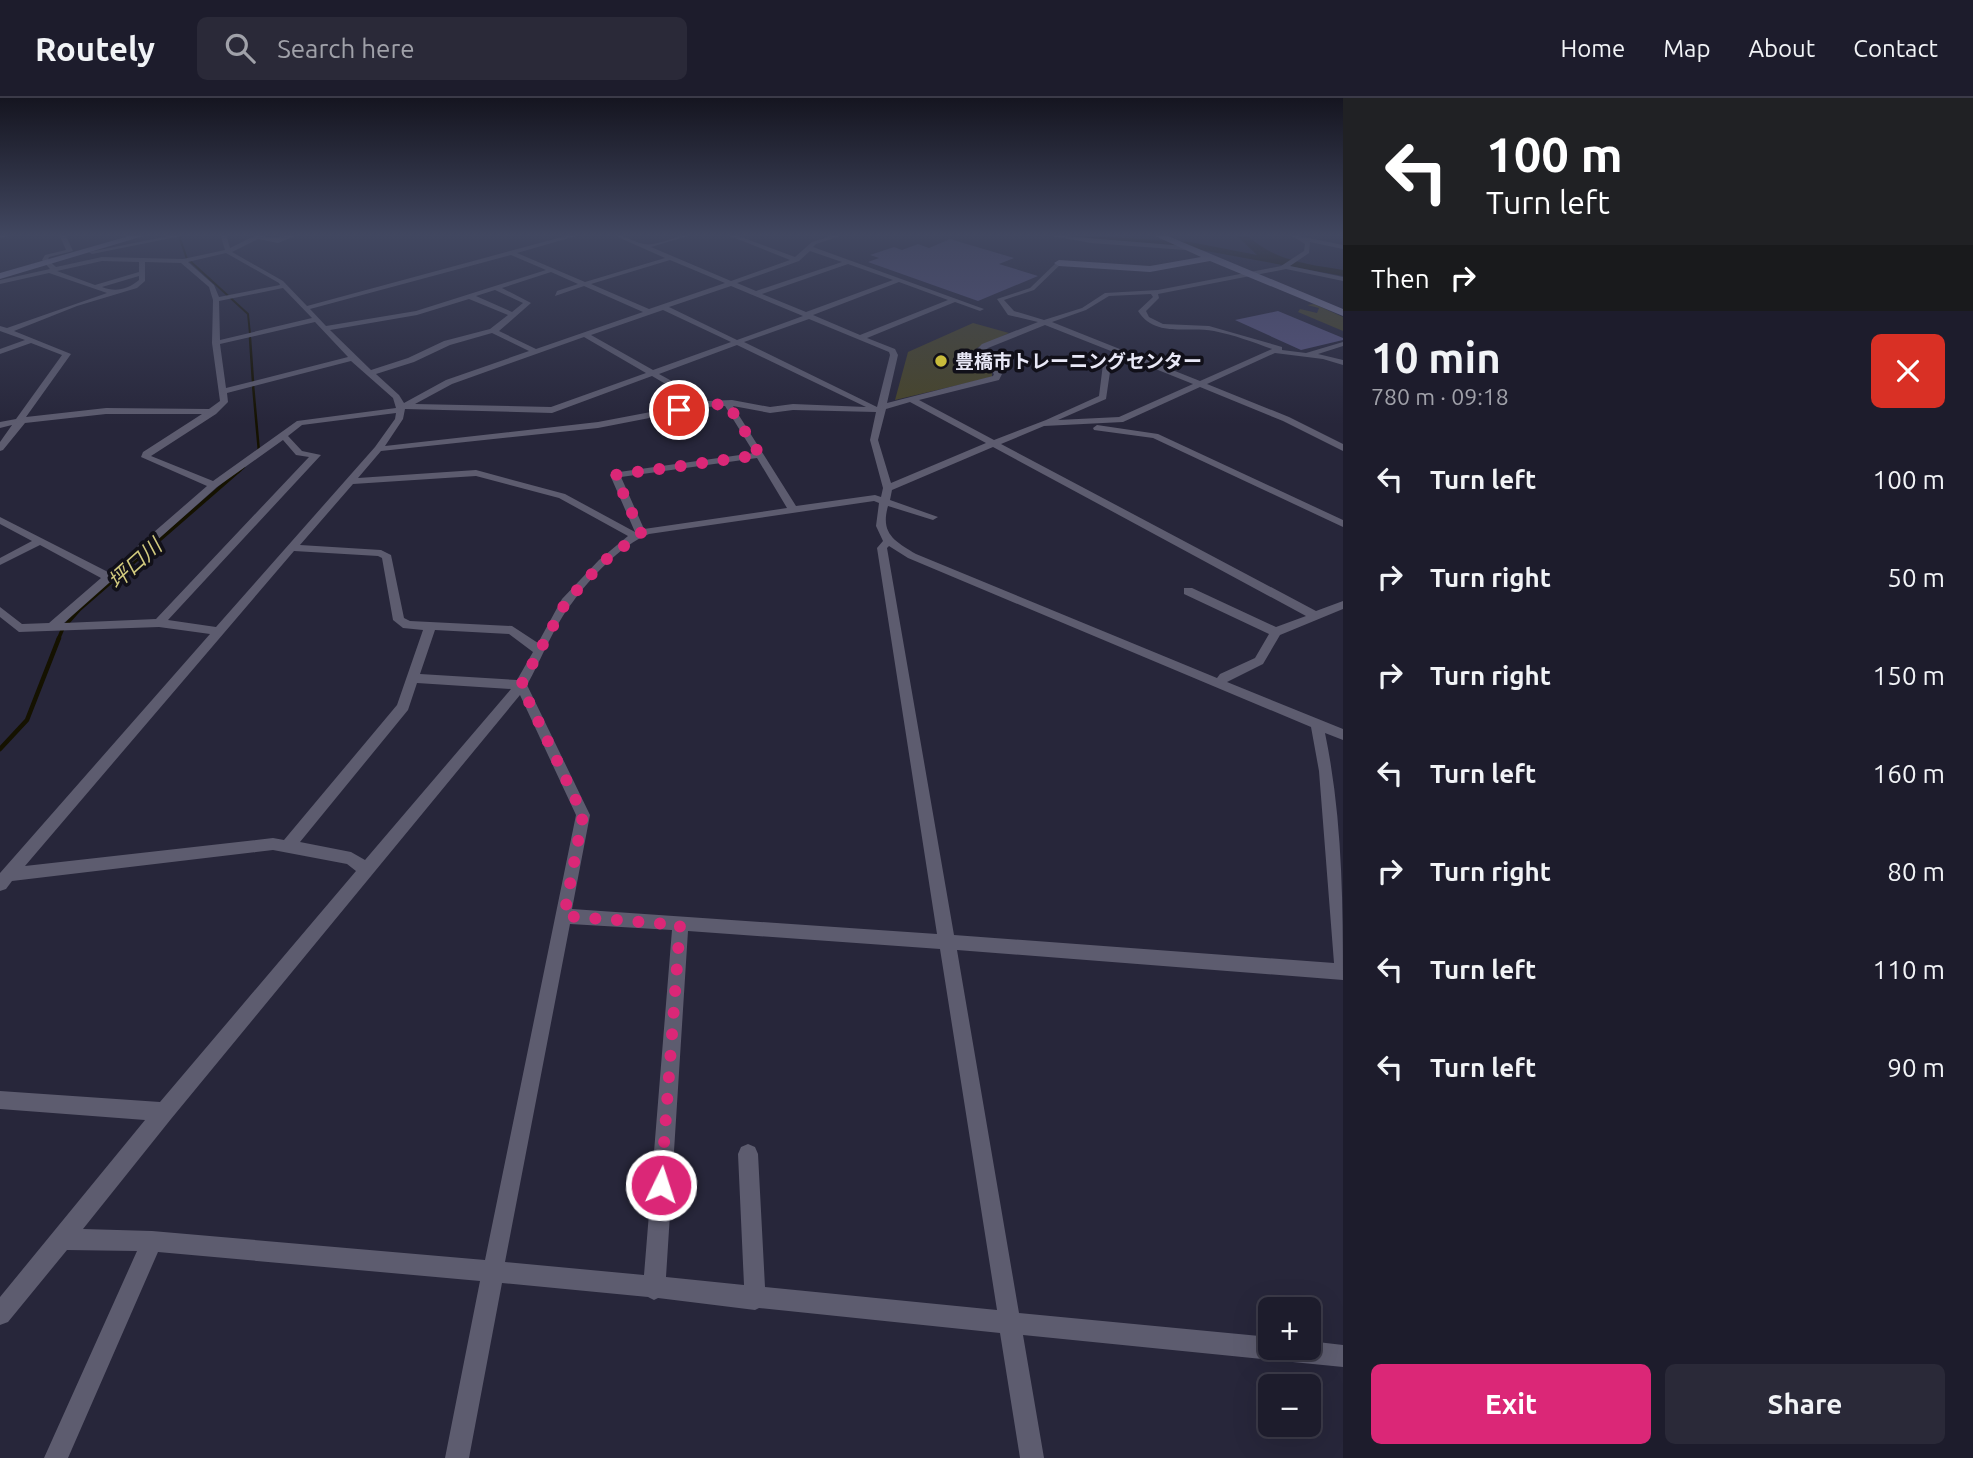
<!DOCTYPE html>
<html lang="en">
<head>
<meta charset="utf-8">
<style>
	body { margin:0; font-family:Ubuntu,"Noto Sans JP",sans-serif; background:#2a2938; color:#f1f3f6; height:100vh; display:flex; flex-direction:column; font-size:26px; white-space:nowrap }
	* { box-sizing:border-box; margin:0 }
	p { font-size:23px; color:#a0a1a9 }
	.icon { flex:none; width:38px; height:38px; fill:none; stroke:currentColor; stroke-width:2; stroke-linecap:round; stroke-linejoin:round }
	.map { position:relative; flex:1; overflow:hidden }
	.panel { display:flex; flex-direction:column; background:#1d1c2c; width:630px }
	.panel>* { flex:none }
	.top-card { background:#202124; color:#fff; overflow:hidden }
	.tools { position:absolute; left:1258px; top:1199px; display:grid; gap:14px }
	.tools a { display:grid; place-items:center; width:63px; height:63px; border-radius:10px; background:#1d1c2c; box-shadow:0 7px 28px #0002,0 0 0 2px #3b3a48; font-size:35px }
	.pin { position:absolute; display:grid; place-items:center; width:60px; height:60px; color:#fff; margin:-30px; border:4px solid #fff; border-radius:50%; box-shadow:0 2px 7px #0007 }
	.me { position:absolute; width:77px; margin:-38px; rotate:4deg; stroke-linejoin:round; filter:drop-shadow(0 0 5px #0008) }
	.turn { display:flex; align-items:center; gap:24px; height:147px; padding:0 28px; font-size:32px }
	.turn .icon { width:91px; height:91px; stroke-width:2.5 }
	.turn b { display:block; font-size:49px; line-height:60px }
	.then { display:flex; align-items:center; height:66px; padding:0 28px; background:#0003; gap:14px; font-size:26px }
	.round { display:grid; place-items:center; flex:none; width:74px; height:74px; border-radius:10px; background:#2a2938 }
	.summary { display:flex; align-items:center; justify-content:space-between; height:119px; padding:0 28px }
	h1 { font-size:42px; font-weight:700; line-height:52px }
	.button { display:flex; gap:14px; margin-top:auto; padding:14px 28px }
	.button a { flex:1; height:80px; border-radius:10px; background:#db2777; color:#fff; font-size:28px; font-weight:700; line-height:80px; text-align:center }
	.button a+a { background:#2a2938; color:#f1f3f6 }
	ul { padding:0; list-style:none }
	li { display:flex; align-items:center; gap:21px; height:98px; padding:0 28px }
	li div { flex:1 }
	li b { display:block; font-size:26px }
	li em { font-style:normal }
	header { display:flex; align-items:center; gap:42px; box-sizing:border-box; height:98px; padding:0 35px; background:#1d1c2c; border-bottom:2px solid #3b3a48 }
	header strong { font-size:33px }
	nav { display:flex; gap:38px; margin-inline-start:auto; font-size:24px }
	.search { width:490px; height:63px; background:#2a2938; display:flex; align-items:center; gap:18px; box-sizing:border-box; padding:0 24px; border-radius:10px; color:#a0a1a9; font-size:26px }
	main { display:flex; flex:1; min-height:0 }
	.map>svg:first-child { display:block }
	.green { fill:#484528 }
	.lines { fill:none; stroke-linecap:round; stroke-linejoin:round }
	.stream-far3 { stroke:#151200; stroke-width:2 }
	.stream-far2 { stroke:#151200; stroke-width:2.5 }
	.stream-far1 { stroke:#151200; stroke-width:3.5 }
	.stream { stroke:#151200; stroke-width:4.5 }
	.river { fill:#151200; fill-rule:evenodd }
	.building { fill:#57547e }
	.street { fill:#5d5c6f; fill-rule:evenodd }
	.secondary { fill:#7a7997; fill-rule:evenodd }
	.route { stroke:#db2777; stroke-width:12; stroke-dasharray:0 21.6 }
	.poi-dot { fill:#c8bb3b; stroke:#111019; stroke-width:2.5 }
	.labels { text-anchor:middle; stroke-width:7; stroke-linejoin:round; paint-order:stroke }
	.far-poi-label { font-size:19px; font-weight:bold; fill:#e8e8f6; stroke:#111019; text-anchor:start }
	.far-water-label { font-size:21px; font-style:italic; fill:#d2ca7e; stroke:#111019 }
</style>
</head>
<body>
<header>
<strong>Routely</strong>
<div class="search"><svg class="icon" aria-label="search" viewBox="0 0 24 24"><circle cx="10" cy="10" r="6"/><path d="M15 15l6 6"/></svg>Search here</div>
<nav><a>Home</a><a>Map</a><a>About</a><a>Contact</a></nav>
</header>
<main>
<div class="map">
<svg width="1343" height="1360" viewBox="0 0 1343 1360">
	<rect width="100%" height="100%" fill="#27263a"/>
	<path class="green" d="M1314 206 1343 219V233L1298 214 1300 211 1317 215 1319 210 1307 207Z
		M973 225 1009 235 977 250 974 255 975 261 992 275V279L895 302 908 254Z"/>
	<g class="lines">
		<path class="stream-far3" d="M179 138 187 161
			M189 162 248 216 250 236
			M250 238V242"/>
		<path class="stream-far2" d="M250 240 253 284
			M253 287 259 354
			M238 374 244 369"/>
		<path class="stream-far1" d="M58 542 63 530 79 512 240 372"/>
		<path class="stream" d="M0 651 27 622 59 540"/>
		<path class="river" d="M1055 136 1190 144 1257 157 1235 136H1246C1273 163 1307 166 1343 172V178L1190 150 1096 145Z"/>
	</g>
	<path class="building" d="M950 141 1014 160 999 166 1038 178 978 203 868 164 879 160 870 157 894 149 902 152 918 146 929 150Z
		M1278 213 1343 240V242L1301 252 1235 222Z"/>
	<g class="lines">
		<path class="street" d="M0 136H15L0 140Z
			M59 136H65L73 153 49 159 48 162 56 169 102 159 183 161 225 152 220 136H226L230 150 258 136H266L263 138C280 142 284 136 300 136L278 145 258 141 232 154 283 183 307 208 573 136H583L517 155 585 184 665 160 611 136C624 136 632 144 644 146 657 149 678 136 694 136L651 149 731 183 790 162 725 136H733L795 159 812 144 837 136H846L816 146 813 149 984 211 980 213 955 204 867 240 895 251 898 257 887 305 993 278 994 276 977 261 976 252 982 246 1038 224 1008 217 997 201 1030 190 1057 164 1062 165 1034 192 1004 202 1014 213 1044 222 1082 210 1105 195 1158 192 1281 168 1304 153 1305 146 1289 136 1343 147V151L1310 144 1309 155 1290 168 1343 179V183L1286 171 1158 196 1159 200 1146 213 1149 219 1163 226 1209 228 1282 249V252L1306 255 1343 244V248L1318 256 1343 262V267L1323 261 1275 255 1207 286 1289 319 1343 346V353L1283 323 1200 289 1123 324 1044 328 1001 346 1316 513 1343 503V511L1280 537 1263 566 1227 584 1343 631V642L1325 635C1342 717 1343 799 1343 882L957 852 1019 1215 1270 1239V1250H1309V1243L1343 1247V1269L1023 1237 1044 1360H1020L1000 1235 759 1210 755 1212 658 1200 654 1202 648 1199 502 1185 469 1360H445L480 1183 158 1154 68 1360H44L137 1153 67 1152 8 1224 0 1227V1199L145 1022 0 1011V993L160 1004 356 773 347 766 273 752 12 783 6 791 0 793V775L210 536 159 529 19 534 0 519V509L22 526 49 525 101 480 40 447 0 467V460L32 443 0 426V419L108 474 207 388 141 359 143 354 202 316H106L25 325 3 352 0 353V344L12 327 0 330V324L16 321 62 257 31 245 0 256V251L25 242 0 233V228L7 230 107 195 49 175 0 186V182L50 171 42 162 45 157 66 152ZM810 153 842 164 756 193 737 185 799 163ZM226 155 279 185 280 187 219 199 214 187 188 164ZM511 157 546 172 416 213 326 228 310 211ZM670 162 725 185 649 211 591 186ZM102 163 139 164V174L95 187 57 173ZM145 164 181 165 209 189 213 202 212 245 220 303 209 311 106 310 26 319 71 256 14 233 77 208 137 190 145 183ZM848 166 893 182 806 214 762 196ZM551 174 578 186 557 193 555 198 584 188 643 214 536 251 499 233 531 205 502 190ZM139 178V182C127 192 115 194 102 189ZM899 184 948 202 860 237 813 217ZM731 188 803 218 737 242 669 209ZM283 190 312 220 220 242 219 203ZM495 192 523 205 512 214 476 198ZM1151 196 1153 199 1138 213C1155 240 1188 228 1214 233 1234 237 1253 244 1272 251L1200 283 1052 224 1086 212 1109 198ZM469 201 508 217 490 231 444 243 408 260 371 272 330 232 417 217ZM663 212 731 244 653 272 591 237ZM809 221 889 254 890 257 877 309 744 244ZM315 224 348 259 226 290 220 246ZM1045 227 1121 257 1103 266 1099 298 1046 322 994 342 919 302 999 282 1002 276 985 260 983 254 988 250ZM492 235 529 253 446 282 404 305 399 297 376 276 414 264 450 247ZM584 239 646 275 551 309 415 306 452 286ZM737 247 866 309 793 306 770 309 732 302 708 303 659 276ZM1128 260 1193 286 1119 319 1058 322 1106 301 1111 267ZM351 263 393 300 396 310 297 323 213 383 151 358 216 316 228 304 227 295ZM652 278 698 305 598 324 385 348 403 321 405 311 552 315ZM910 304 986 345 891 385 878 342 886 311ZM725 308 754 355 612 375 610 377 635 434 565 396 476 372 358 380 381 353 598 330 706 309ZM733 308 770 315 793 312 876 314 870 342 883 390 881 399 875 397 796 408ZM396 315 395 321 375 349 216 529 168 522 321 357 302 353 288 338 302 327ZM283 342 296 357 309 359 156 521 64 525 217 389ZM993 349 1306 518 1276 529 1192 490H1184V496L1269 536 1255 560 1220 576 1217 580 916 456C895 443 880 436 888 408L933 422 938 419 890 402 892 392ZM757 360 787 410 644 431 621 379ZM476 378 559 400 628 438 599 462 562 501 538 545 512 528 410 523 404 520 391 457 381 452 300 447 353 386ZM874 403 879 405 876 428 883 443 877 450 937 836 572 811 590 717 527 587C541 562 555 526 572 505 591 479 620 448 649 436ZM889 448 908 460 1311 629 1319 673 1334 865 954 837 887 450ZM294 453 378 458 382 460 393 522 403 530 423 532 397 607 284 742 273 740 25 768ZM435 532 509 536 533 554 517 582 420 576ZM417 585 511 591 365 762 351 754 300 744 408 612ZM520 597 576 717 485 1162 152 1133 83 1131 171 1021ZM570 826 672 832 644 1177 505 1164ZM688 833 940 851 997 1212 765 1189 758 1056 755 1049 748 1046 741 1049 738 1056 744 1187 666 1179Z
			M179 136H191L92 156 89 154Z
			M1040 136 1185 148 1188 150 1185 152 1091 145Z
			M1097 327 1158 336 1343 422V429L1153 340 1094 332 1093 330Z"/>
		<path class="secondary" d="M136 136H150L0 181V175Z
			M1151 136H1163L1343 211V218L1210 163 1150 174 1059 168 1054 165 1059 162 1150 168 1201 159Z"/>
	</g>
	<linearGradient id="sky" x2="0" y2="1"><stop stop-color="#151520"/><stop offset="0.42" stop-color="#414760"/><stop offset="1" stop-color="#414760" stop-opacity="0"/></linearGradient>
	<rect width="1343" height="326" fill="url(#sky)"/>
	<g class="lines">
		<path class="route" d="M661 1087 680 827 564 818 583 717 521 587 566 504 603 464 641 435 615 377 760 357 727 305 679 312"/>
	</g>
	<circle class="poi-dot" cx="941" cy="263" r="7"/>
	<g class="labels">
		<g class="far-poi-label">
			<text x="955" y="270">豊橋市トレーニングセンター</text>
		</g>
		<g class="far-water-label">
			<text transform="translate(135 466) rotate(-42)" y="7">坪口川</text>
		</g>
	</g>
</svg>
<div class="tools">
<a>+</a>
<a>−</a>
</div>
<div class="pin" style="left:679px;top:312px;background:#d93025"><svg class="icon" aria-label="arrive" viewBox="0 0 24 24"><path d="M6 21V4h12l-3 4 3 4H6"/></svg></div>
<svg class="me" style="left:661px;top:1087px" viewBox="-20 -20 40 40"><circle r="17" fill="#db2777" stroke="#fff" stroke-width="3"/><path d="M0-11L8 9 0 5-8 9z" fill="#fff"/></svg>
</div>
<section class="panel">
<div class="top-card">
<div class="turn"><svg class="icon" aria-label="left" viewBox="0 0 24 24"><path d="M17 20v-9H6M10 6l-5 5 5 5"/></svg><div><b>100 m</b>Turn left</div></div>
<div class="then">Then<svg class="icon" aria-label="right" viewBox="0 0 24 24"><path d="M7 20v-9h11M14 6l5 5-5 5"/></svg></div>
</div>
<div class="summary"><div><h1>10 min</h1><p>780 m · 09:18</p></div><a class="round" style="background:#d93025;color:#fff"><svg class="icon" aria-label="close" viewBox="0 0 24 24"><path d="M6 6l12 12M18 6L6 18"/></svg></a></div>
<ul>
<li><svg class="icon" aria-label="left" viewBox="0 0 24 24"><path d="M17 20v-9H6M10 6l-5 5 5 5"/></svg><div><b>Turn left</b></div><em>100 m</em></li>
<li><svg class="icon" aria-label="right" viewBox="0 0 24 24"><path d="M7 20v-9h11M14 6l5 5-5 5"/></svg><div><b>Turn right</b></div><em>50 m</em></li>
<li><svg class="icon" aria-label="right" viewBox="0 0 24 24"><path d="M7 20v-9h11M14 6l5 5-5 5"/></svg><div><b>Turn right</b></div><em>150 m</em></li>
<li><svg class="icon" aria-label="left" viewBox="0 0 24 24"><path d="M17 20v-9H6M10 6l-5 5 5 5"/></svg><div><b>Turn left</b></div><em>160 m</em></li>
<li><svg class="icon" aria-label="right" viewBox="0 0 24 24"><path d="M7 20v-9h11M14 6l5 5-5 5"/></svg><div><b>Turn right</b></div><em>80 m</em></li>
<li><svg class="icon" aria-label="left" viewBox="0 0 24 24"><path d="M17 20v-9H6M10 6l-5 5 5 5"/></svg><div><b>Turn left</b></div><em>110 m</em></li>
<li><svg class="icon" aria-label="left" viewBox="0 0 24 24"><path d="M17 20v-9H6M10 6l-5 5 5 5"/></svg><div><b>Turn left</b></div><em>90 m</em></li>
</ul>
<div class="button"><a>Exit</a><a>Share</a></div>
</section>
</main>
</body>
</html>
